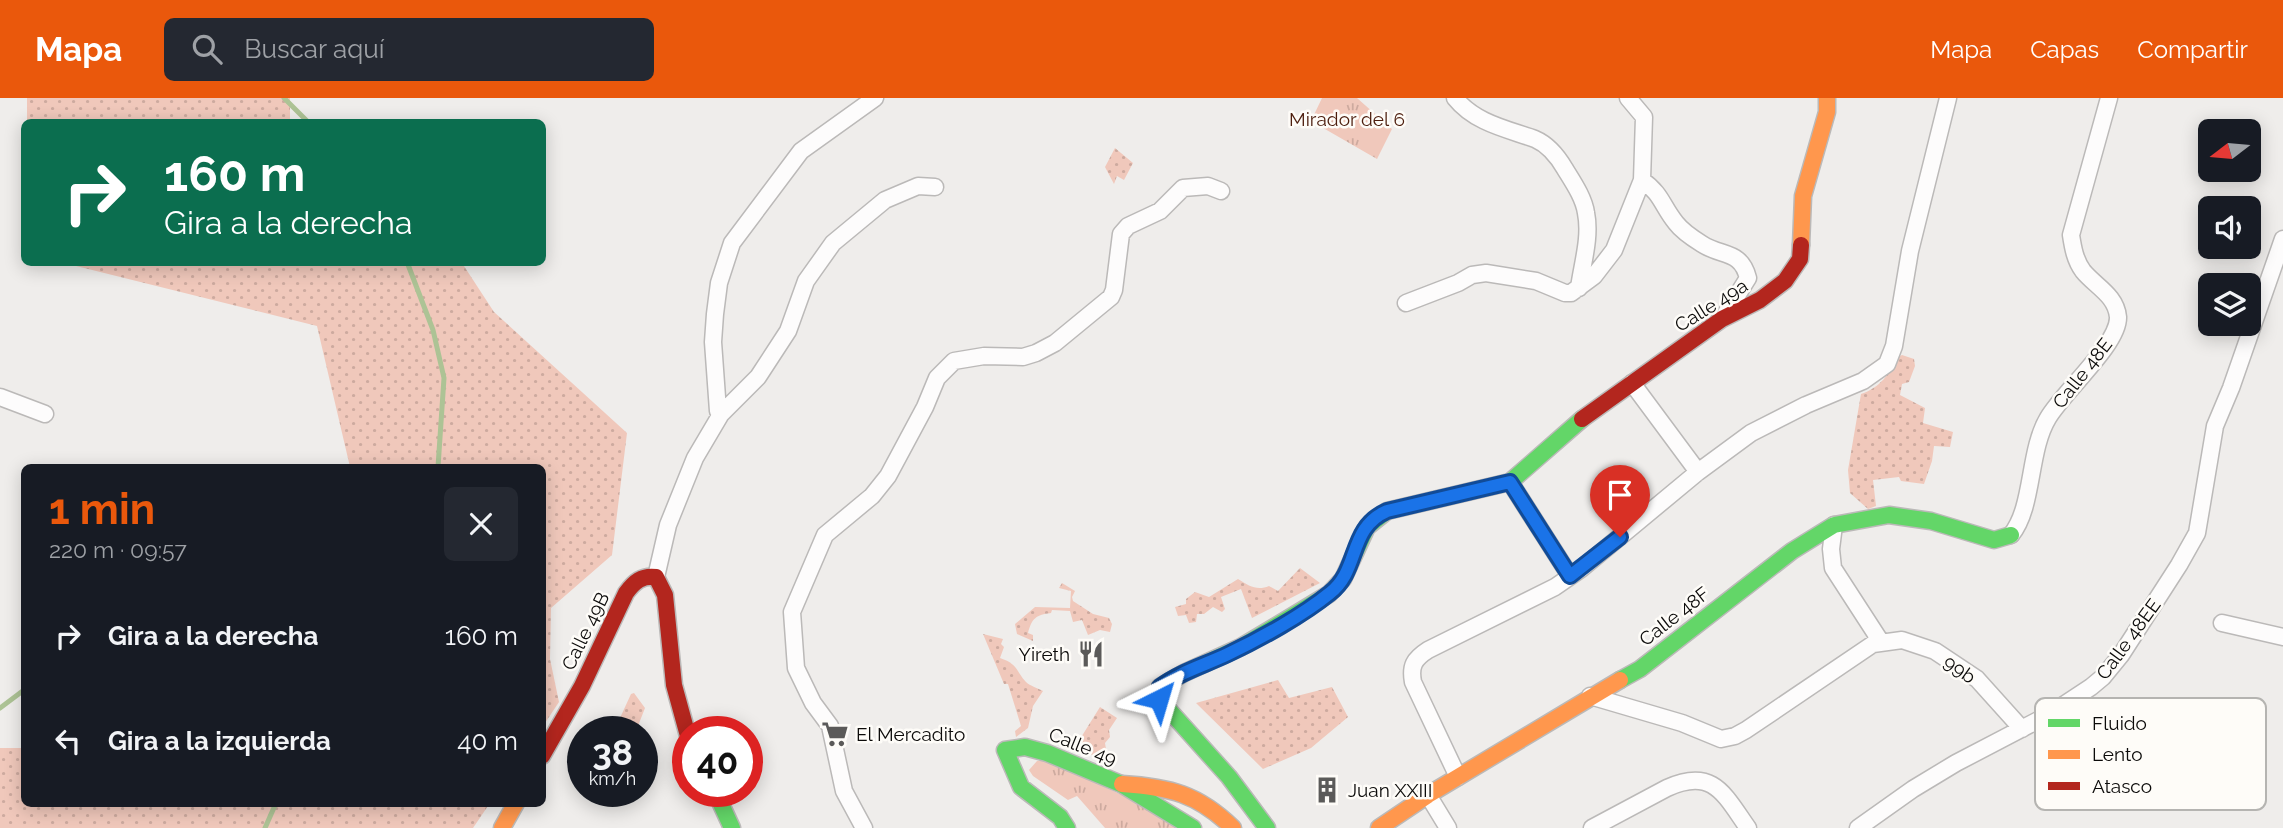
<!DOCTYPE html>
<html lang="es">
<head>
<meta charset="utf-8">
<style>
	body { margin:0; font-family:Raleway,sans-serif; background:#242831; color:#f1f3f6; height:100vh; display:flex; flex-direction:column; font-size:26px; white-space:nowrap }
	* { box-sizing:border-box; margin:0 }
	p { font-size:23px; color:#9ea1a6 }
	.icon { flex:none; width:38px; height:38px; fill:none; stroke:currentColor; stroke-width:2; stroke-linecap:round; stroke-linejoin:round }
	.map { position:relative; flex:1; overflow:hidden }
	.panel { position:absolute; left:21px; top:366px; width:525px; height:343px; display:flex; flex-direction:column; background:#171b24; border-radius:10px; box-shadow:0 4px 18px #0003 }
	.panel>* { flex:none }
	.top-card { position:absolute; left:21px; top:21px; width:525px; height:147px; border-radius:10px; box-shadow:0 4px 18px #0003; background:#0b6e4f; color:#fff; overflow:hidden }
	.needle { width:46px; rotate:254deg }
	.tools { position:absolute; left:2198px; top:21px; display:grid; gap:14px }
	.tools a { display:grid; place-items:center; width:63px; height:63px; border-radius:10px; background:#171b24; box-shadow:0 4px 18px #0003; font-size:35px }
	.speed { position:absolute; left:567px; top:618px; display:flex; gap:14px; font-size:35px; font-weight:700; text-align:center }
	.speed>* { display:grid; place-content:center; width:91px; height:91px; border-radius:50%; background:#171b24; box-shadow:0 4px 18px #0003; line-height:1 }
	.speed small { font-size:18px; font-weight:400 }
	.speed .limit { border:10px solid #d22; background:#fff; color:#111 }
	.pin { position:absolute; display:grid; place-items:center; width:60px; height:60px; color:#fff; margin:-72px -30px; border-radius:50% 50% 50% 0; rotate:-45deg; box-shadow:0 0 7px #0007 }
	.pin .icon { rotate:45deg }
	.me { position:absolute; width:77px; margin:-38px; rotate:40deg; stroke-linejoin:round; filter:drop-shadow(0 0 5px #0008) }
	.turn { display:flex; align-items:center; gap:24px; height:147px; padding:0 28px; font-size:32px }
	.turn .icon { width:91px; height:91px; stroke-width:2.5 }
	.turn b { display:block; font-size:49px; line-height:60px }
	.round { display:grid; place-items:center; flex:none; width:74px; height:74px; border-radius:10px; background:#242831 }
	.summary { display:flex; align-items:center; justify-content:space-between; height:119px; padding:0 28px }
	h1 { font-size:42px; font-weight:700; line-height:52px; color:#ea580c }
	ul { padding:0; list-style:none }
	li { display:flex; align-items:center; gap:21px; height:105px; padding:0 28px }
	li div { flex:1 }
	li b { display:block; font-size:26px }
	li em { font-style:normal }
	header { display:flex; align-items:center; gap:42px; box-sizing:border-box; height:98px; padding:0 35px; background:#ea580c; color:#fff }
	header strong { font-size:33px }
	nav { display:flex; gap:38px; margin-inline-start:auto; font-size:24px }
	.search { width:490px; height:63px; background:#242831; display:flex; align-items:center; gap:18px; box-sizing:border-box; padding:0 24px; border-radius:10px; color:#9ea1a6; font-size:26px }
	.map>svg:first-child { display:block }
	.grass { fill:url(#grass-dots) }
	.park { fill:url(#park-tufts) }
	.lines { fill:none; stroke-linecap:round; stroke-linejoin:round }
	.stream { stroke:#adc395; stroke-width:5 }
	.street-casing { stroke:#bbb9b8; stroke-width:19 }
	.fast-casing { stroke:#bbb9b8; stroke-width:19 }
	.slow-casing { stroke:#bbb9b8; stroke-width:19 }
	.jam-casing { stroke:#bbb9b8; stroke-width:19 }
	.street { stroke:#fdfcfc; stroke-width:16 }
	.fast { stroke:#63d668; stroke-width:16 }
	.slow { stroke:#ff974d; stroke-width:16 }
	.jam { stroke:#b3261e; stroke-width:16 }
	.route-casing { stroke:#114b97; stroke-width:18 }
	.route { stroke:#1a73e8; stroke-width:12 }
	.labels { text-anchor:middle; stroke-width:5; stroke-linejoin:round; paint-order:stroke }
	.park-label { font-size:19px; fill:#4c1d0d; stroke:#fefcf8 }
	.street-label { font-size:19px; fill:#0c0b0a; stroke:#fefcf8 }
	.poi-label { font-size:19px; fill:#0c0b0a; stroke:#fefcf8; text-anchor:start }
	.key { fill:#fefcf8; stroke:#b5b4b1; stroke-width:2 }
	.key-label { font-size:19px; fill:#0c0b0a }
</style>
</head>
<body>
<header>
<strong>Mapa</strong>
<div class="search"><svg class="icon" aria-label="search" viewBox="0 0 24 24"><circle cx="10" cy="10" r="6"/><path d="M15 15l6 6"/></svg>Buscar aquí</div>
<nav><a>Mapa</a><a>Capas</a><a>Compartir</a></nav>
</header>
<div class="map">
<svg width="2283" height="730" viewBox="0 0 2283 730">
	<defs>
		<pattern id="grass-dots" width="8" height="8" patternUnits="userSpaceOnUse" patternTransform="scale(1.75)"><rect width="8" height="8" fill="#f0c8bb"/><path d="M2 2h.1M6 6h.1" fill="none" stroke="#cdaa9f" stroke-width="1.8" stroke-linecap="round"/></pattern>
		<pattern id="park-tufts" width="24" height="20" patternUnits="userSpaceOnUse" patternTransform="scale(1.75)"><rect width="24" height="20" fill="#f0c8bb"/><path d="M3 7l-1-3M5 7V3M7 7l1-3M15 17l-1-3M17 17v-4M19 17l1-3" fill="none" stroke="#cdaa9f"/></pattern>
	</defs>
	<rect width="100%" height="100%" fill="#efedeb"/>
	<path class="grass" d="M27 0H290V24H27Z
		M1115 50 1133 65 1124 82 1117 78 1114 86 1105 69Z
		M64 165H462L494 214 627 335 612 457 551 510 550 561 559 604 543 628 542 369H350L317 228Z
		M1902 257 1914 261 1915 268 1909 284 1902 286 1900 297 1925 310 1923 325 1953 334 1950 349 1934 348 1932 363 1924 386 1901 383 1899 379 1873 382 1876 408 1868 411 1850 395 1848 372 1861 296C1881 289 1888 277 1898 259Z
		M1300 470 1320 485 1252 520 1241 491 1221 499 1225 511 1222 514 1213 509 1204 516H1197L1196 524 1189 525 1186 517 1178 518 1175 509 1186 506V501L1195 494 1209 499 1238 481C1249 488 1257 493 1269 488L1278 493Z
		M1062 485 1075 493 1072 499 1073 503 1093 516 1109 520 1112 526 1110 534 1100 532 1088 537 1082 522 1073 524 1070 513 1052 512 1051 515C1036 517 1032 520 1028 535L1033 537V543L1017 536 1015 526 1035 509 1070 510 1071 493 1059 490Z
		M983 536 1003 541 1001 546 1004 549 1000 560C1018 566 1016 573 1026 584 1030 588 1038 590 1043 593L1033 608 1028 630 1016 639 1015 633 1021 628 1008 586H1004Z
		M1278 582 1289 600 1332 589 1348 619 1311 650 1263 671 1196 605Z
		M634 595 645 610 636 633H614L631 596Z
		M1100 609 1117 620 1109 632 1110 639 1105 645 1108 664 1075 649Z
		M0 650H24V705H490L473 730H0Z"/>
	<path class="park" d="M1322 0H1357L1392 31 1377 61 1311 23Z
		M1037 663H1049L1167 718 1176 730H1105L1077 698 1068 702 1033 678 1029 672Z"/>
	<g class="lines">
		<path class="stream" d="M284 0 308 24
			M407 164 433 232 444 280 438 369
			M0 610 24 592
			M265 730 276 705"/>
		<g class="street-casing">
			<path id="street" d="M1455 0C1475 25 1507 31 1535 41 1549 47 1558 59 1565 71 1573 84 1584 100 1586 115 1591 139 1582 167 1579 190
				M1628 0 1644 19 1642 82C1662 96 1662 108 1676 125 1682 133 1694 141 1702 146 1722 159 1741 152 1748 180L1723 220
				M1406 205 1458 185 1472 177 1486 175 1536 183 1565 195H1571L1594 178 1614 152 1642 82
				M1632 285 1698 374
				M0 299 45 316
				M721 316 718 313 713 244 715 216 719 185 732 145 801 53 875 0
				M1510 384 1570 478
				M1834 427 1831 451 1833 470 1881 544
				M2011 437C2034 409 2028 353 2048 320 2063 294 2119 246 2118 219 2116 197 2095 188 2083 173 2075 162 2073 150 2071 137L2109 0
				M656 479 668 427 695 360 721 316 758 279 788 233 806 183 833 145 885 102 918 88 935 89
				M2222 525 2283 539
				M1590 598 1682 625 1721 641 1735 638 1746 632 1873 546 1902 542 1935 553 1977 581 2022 631
				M1458 679 1413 584C1410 568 1414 561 1428 552L1555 489 1581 471 1698 374 1751 335 1806 307 1863 283 1887 266 1894 248 1910 153 1948 0
				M1428 697 1448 730
				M864 730 844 693 830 628 813 605 796 570 792 514 825 437 872 398 888 378 925 309 937 280 954 263 984 258 1023 259 1036 255 1055 245 1111 199 1114 192 1121 136 1128 128 1160 113 1183 90 1208 88 1221 93
				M1592 730 1667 690C1713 669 1724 696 1748 730
				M1858 730 1913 691 1956 665 2050 616 2091 589 2103 579 2121 557 2179 467 2197 435 2215 328 2231 290 2283 141"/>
		</g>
		<g class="fast-casing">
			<path id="fast" d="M1620 582 1640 571 1792 453 1834 427 1889 417 1931 423 1994 442 2011 437
				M715 693 732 730
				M1067 730 1060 719 1021 689 1005 652 1025 649 1047 655 1121 686 1193 730
				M1267 730 1229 679 1159 601 1160 589 1184 575 1241 549 1329 496 1343 481 1367 429 1387 413 1510 384 1582 321"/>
		</g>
		<g class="slow-casing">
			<path id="slow" d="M1801 147 1803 98 1827 14V0
				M1122 686C1170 689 1198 696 1233 730
				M502 730 516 705
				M1379 730 1428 697 1620 582"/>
		</g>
		<g class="jam-casing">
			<path id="jam" d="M1582 321 1722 221 1760 202 1785 183 1800 161 1801 147
				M542 658 582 588 626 495C634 484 642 477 656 479L665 497 674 587 688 638"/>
		</g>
		<use href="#street" class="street"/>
		<use href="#fast" class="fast"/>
		<use href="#slow" class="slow"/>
		<use href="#jam" class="jam"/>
	</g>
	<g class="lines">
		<g class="route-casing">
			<path id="route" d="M1159 601 1160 589C1180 574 1205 567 1228 556 1260 541 1303 517 1330 495 1360 472 1348 430 1387 413L1510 384 1570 478 1620 439"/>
		</g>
		<use href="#route" class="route"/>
	</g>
	<defs>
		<g id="restaurant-bare" transform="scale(2.1)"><path d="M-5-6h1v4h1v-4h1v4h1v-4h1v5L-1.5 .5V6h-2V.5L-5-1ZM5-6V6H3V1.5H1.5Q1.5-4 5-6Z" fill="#5b5a59" stroke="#fefcf8" stroke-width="2.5" paint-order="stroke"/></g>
		<g id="supermarket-bare" transform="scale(2.1)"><path d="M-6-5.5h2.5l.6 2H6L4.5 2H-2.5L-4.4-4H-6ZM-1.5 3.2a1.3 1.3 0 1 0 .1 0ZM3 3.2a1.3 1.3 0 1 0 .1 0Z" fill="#5b5a59" stroke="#fefcf8" stroke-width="2.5" paint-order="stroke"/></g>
		<g id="building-bare" transform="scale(2.1)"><path d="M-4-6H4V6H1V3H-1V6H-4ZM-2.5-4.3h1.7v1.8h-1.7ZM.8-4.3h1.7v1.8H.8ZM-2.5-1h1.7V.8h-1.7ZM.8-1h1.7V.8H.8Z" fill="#5b5a59" stroke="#fefcf8" stroke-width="2.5" paint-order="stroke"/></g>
	</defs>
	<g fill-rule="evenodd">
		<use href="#restaurant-bare" x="1091" y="556"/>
		<use href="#supermarket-bare" x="835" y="636"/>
		<use href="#building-bare" x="1327" y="692"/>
	</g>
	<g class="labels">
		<g class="park-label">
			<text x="1347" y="28">Mirador del 6</text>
		</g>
		<g class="street-label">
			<text transform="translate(1711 207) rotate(-32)" y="7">Calle 49a</text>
			<text transform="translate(2082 275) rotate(-52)" y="7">Calle 48E</text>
			<text transform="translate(1674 518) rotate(-38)" y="7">Calle 48F</text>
			<text transform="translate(585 533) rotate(-64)" y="7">Calle 49B</text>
			<text transform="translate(2128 541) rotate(-54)" y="7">Calle 48EE</text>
			<text transform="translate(1960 571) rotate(35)" y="7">99b</text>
			<text transform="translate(1083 648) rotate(22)" y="7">Calle 49</text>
		</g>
		<g class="poi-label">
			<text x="1070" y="563" text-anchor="end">Yireth</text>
			<text x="856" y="643">El Mercadito</text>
			<text x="1348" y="699">Juan XXIII</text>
		</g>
	</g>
	<rect x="2035" y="600" width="231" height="112" rx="10" class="key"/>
	<rect x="2048" y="621" width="32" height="8" fill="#63d668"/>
	<rect x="2048" y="652" width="32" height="9" fill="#ff974d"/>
	<rect x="2048" y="684" width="32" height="8" fill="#b3261e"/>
	<g class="key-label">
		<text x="2092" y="632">Fluido</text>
		<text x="2092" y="663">Lento</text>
		<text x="2092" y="695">Atasco</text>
	</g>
</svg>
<div class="tools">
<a><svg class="needle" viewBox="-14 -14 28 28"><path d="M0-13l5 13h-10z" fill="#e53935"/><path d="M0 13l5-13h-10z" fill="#9ea1a6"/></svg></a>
<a><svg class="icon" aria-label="sound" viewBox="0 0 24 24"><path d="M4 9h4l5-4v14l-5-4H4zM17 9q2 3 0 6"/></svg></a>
<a><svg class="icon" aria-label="layers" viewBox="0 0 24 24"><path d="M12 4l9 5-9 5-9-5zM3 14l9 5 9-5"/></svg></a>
</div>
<div class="speed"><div>38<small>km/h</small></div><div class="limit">40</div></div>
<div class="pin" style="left:1620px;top:439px;background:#d93025"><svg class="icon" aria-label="arrive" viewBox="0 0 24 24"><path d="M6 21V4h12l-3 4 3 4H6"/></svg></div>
<svg class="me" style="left:1159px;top:601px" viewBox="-20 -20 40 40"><path d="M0-17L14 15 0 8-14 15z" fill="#1a73e8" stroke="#fff" stroke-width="4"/></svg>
<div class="top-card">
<div class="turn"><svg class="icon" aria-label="right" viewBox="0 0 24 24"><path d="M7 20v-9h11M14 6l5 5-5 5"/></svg><div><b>160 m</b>Gira a la derecha</div></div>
</div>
<section class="panel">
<div class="summary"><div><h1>1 min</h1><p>220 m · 09:57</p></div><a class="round"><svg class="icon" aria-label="close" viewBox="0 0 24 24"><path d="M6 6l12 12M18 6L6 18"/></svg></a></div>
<ul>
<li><svg class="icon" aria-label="right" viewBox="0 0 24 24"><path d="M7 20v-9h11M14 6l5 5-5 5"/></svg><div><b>Gira a la derecha</b></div><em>160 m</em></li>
<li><svg class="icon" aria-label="left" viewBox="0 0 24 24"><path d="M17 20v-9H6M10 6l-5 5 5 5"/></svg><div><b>Gira a la izquierda</b></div><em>40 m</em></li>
</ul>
</section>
</div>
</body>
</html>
